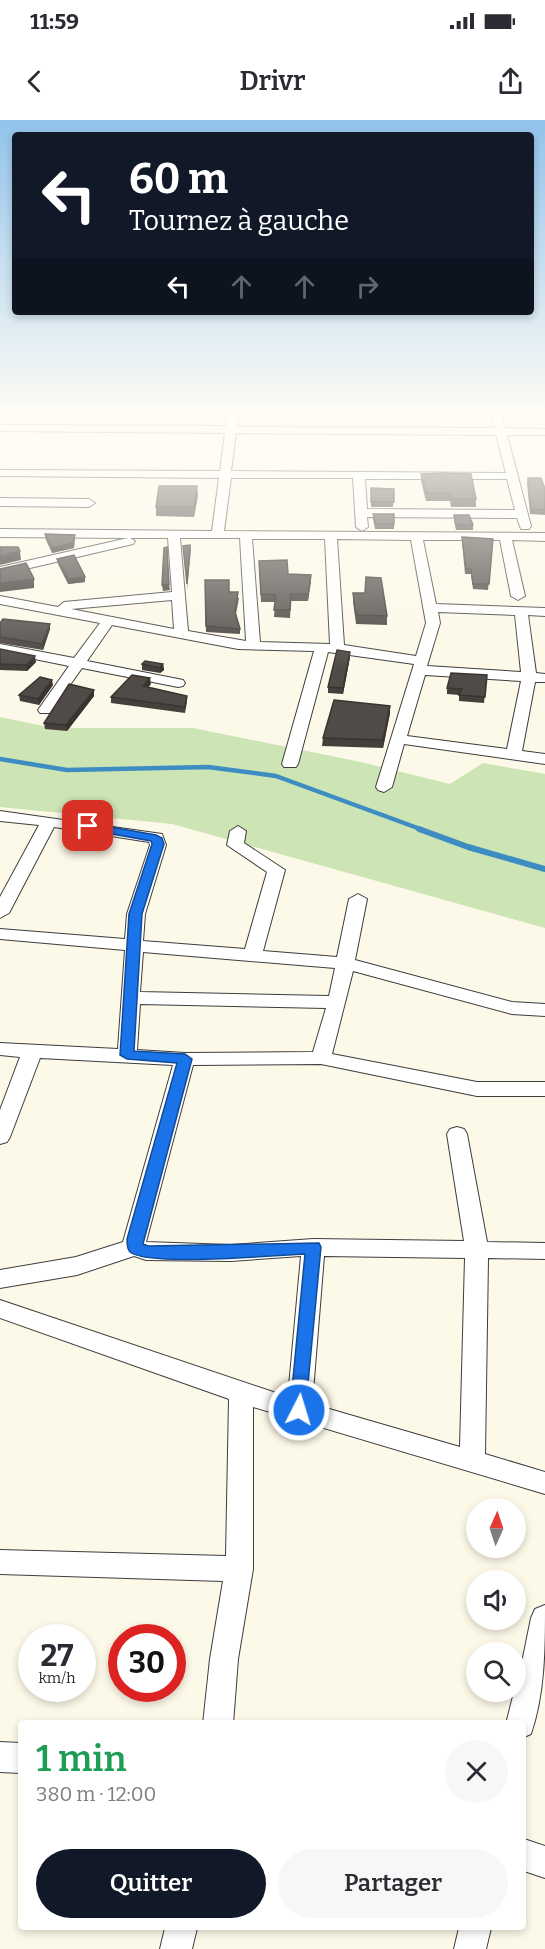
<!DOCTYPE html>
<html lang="fr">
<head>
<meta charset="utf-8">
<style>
	body { margin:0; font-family:Bitter,serif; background:#f7f7f7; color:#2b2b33; height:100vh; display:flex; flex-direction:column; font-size:22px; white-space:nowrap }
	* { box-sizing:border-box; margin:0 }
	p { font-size:20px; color:#7c7c81 }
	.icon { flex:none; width:33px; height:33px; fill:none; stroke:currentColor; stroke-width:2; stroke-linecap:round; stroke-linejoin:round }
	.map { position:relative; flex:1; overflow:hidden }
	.drawer { position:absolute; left:18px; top:1600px; width:508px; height:210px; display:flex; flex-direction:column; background:#fff; border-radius:6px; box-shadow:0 3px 9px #0003 }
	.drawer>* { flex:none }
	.hud { position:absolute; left:12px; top:12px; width:522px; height:183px; border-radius:6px; box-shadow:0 3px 9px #0003; background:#111827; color:#fff; overflow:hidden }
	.needle { width:39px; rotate:3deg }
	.fabs { position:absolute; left:466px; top:1378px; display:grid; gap:12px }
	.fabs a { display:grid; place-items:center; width:60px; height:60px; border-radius:50%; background:#fff; box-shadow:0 3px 9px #0003; font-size:30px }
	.speed { position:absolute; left:18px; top:1504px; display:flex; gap:12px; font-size:30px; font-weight:700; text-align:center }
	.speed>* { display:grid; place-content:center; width:78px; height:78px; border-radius:50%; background:#fff; box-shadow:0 3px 9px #0003; line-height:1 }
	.speed small { font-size:15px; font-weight:400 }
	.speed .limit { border:9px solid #d22; background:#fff; color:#111 }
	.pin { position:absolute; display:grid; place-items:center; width:51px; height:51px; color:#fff; margin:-26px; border-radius:12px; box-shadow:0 3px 9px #0006 }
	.me { position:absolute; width:66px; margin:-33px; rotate:5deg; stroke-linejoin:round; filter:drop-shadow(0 0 4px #0008) }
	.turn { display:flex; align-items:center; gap:21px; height:126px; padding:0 18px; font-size:27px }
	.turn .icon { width:78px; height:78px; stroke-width:2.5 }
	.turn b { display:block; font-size:42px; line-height:51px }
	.lanes { display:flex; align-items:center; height:57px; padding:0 18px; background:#0003; justify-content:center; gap:30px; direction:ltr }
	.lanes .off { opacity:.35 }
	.round { display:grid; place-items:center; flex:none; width:63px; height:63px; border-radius:32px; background:#f7f7f7 }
	.summary { display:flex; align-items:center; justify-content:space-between; height:102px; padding:0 18px }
	h1 { font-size:36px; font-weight:600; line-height:45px; color:#1e9e55 }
	.action { display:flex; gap:12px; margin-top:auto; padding:12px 18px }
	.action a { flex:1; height:69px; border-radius:36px; background:#111827; color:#fff; font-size:24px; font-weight:600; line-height:69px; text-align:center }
	.action a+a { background:#f7f7f7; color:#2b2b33 }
	.status { display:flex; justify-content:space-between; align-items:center; height:42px; padding:0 30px; background:#fff; direction:ltr }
	.status svg { height:16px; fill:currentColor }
	header { display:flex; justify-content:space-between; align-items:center; height:78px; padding:0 18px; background:#fff; font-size:27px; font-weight:600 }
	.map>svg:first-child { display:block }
	.green { fill:#cde4b5 }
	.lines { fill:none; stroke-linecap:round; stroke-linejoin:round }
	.stream-far1 { stroke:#3d8dc2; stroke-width:4.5 }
	.stream { stroke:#3d8dc2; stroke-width:6 }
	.minor-casing { stroke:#3d3d3d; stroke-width:2 }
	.minor { fill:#fff; fill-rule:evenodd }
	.wall { fill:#46403d }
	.shaded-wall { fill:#393432 }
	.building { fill:#514b47; stroke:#393432; stroke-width:1.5 }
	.route { fill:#1a73e8; stroke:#114b97; stroke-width:1.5 }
</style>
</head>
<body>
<div class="status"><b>11:59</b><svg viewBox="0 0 49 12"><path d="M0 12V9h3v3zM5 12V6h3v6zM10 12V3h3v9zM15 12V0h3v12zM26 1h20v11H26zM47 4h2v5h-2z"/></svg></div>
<header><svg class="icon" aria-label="back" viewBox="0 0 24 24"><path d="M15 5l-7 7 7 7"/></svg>Drivr<svg class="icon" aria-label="share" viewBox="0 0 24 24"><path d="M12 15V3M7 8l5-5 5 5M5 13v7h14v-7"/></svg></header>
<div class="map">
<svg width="545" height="1829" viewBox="0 0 545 1829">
	<rect width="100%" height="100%" fill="#fdf9e8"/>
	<path class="green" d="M0 597 53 608H193L361 642 450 664 483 643 545 654V808L172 704 0 687Z"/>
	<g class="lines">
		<path class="stream-far1" d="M0 639 67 650 208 647 276 656 423 710"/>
		<path class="stream" d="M419 709 468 727 545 749"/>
		<g class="minor-casing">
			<path id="minor" d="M228 293H238L237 307 495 308 491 293H501L505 308 545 309V315H507L531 406 529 409H521L517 398 367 397 368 407 362 411 356 407 353 358H231L224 411 545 413V421L512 420 525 476 518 480 511 476 500 420H423L436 484 545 488V496L528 495 536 553 545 554V562H535L522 631 545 634V644L404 624 392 667 384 672 378 670 376 667 414 544 328 532 298 644 296 647H284L282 644 314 531 238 529 112 505 87 541 183 560 185 563 183 566 178 567 82 548 50 593H40L38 590 69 546 0 532V524L74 538 100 503 0 484V476L58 487 64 482 172 472 168 418H130L135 421 133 424 0 455V447L128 418 0 417V409L212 411 219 358 0 356V350L220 351 225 313 0 311V305L226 306ZM236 313 496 315 506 353 231 351ZM365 359H507L515 390 367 389ZM180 418H240L246 521 188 511ZM252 419H325L330 524 260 522ZM337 419 411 420 426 503 416 536 344 525ZM172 480 174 509 71 489ZM438 492 515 495 521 552 427 546 440 503ZM425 555 521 561 507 629 407 616Z
				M0 378 89 379 95 383 89 387 0 386Z
				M0 691 162 714 166 725 145 794 143 821 245 829 267 752 227 725 230 711 238 706 246 711 244 723 285 750 263 831 337 837 349 779 358 774 367 779 355 840 512 882 545 884V896L512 894 353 851 332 934 477 962H545V976H477L321 944 193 945 146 1122 231 1125 313 1119 464 1121 447 1014 450 1009 457 1007 464 1009 467 1014 487 1122 545 1123V1139L488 1138 485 1334 545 1352V1374L253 1287V1449L238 1539 233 1604H203L210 1539 223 1461 0 1454V1430L226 1436 229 1279 0 1198V1180L288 1277 301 1136 231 1141 146 1140 134 1136 77 1155 0 1168V1150L76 1137 123 1122 173 945 40 938 10 1017 7 1022 0 1024V990L20 937 0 935V923L118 929 125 830 0 819V809L125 819 127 794 150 725 149 722 54 707 9 793 0 798V777L39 705 0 701ZM143 832 335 848 329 876 140 872ZM140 884 326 888 313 932 185 933 137 930ZM324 1136 465 1138 460 1327 312 1284Z
				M545 1485C545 1528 545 1573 531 1614L524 1617V1604H506L514 1572H516L531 1498 535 1489Z
				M0 1622 21 1623V1653L0 1652Z
				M524 1719 545 1726V1758L524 1751Z
				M165 1808H197L192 1829H160Z
				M459 1808H491L486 1829H454Z"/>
		</g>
		<use href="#minor" class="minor"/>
	</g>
	<path class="wall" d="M421 354 476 379V387H451L450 381H426L421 361Z
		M528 358 545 369V395L530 394 527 363Z
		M371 368 394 369 393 387H371Z
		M198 375 194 397 156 396V387Z
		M373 394H394V409H375L373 399Z
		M454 395 473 405V410H456L454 400Z
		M45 414 75 415 74 428 52 433 46 420Z
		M462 417 493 419 488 470 473 469 471 454H465L462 422Z
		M57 439 85 462 68 464 58 444Z
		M259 448 288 454 311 455 308 481H291L290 498 274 497 275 482H261Z
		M205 460 239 478 236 494 240 509V514L206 512Z
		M353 473 387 496V505L356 504 353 482Z
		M0 503 50 509 43 530 0 523Z
		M0 529 36 542 27 551 0 550Z
		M350 532V537L343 574 328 573V567Z
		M142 544H163L164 550 160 553 142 550Z
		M487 555 484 583 459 581V575L447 574V568Z
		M151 564 148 567 187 582 185 593 111 583V577Z
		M53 565 39 585 20 581 19 575Z
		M94 570V576L67 611 45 609 44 603Z
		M390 593 383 628 322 626 323 618Z"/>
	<path class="shaded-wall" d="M197 366 198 375 194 397V387Z
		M75 415 74 428 52 433V428Z
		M190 425 191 430 187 470V464Z
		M20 431 21 440 0 445V436Z
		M311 455V462L308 481V474Z
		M85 457V462L68 464V459Z
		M34 459V468L0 472V463Z
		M162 465H169L170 470 163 471Z
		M50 504V509L43 530 42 524Z
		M350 532V537L343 574V568Z
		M35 536 36 542 27 551V545Z
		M163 544 164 550 160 553V548Z
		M150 558 151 564 144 572 143 566Z
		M52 560 53 565 39 585 38 579Z
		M94 570V576L67 611 66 605Z
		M390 586V593L383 628V620Z"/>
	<path class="building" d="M443 353 471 354 476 379H451L450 373H427L421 354Z
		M528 358H541L545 369V390L531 389Z
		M159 366H197L194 387H156Z
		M371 368 394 369V382H371Z
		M373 394H394V404H376Z
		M454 395H469L473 405H456Z
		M45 414 75 415 73 423 52 428Z
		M462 417 493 419 489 464H473L471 449H466Z
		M190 425 187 464 183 426Z
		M0 427H18L20 431 0 436Z
		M167 427 169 465H162L164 428Z
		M74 435 85 457 68 459 57 439Z
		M287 440 288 454 311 455 308 474H291L290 490H274L276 475 261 474 259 441Z
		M26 443 34 459 0 463V449Z
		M366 457 381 458 387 496 356 495 353 473H365Z
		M205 460H229V472H238L235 492 240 509 206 506Z
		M3 499 50 504 42 524 0 517V503Z
		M0 529 35 536 27 545 0 544Z
		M337 530 350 532 343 568 328 567Z
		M145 541 163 544 160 548 142 544Z
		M451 553 487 555 485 577 459 575 462 569 447 568Z
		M132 555 150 558 143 566 187 576 185 587 111 577Z
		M40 557 52 560 38 579 19 575Z
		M69 564 94 570 66 605 44 603Z
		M334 580 390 586 383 620 323 618Z"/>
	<linearGradient id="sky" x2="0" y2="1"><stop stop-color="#92c3eb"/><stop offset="0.53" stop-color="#fefcf5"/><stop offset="1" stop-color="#fefcf5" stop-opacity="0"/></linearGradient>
	<rect width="545" height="549" fill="url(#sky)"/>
	<path class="route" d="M88 703 156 715 162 718 164 724 142 794 134 931 185 934 192 939 143 1124 148 1126 319 1123 321 1127 305 1295 299 1297 292 1295 290 1290 305 1134C276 1135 149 1147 130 1132 127 1129 127 1123 127 1119L177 943 127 939 120 935 129 794 152 724 151 721 84 709 83 706Z"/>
</svg>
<div class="fabs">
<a><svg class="needle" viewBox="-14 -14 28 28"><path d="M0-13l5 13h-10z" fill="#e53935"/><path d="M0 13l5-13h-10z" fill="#7c7c81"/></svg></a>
<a><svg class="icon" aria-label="sound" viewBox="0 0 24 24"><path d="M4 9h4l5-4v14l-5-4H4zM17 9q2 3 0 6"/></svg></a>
<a><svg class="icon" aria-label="search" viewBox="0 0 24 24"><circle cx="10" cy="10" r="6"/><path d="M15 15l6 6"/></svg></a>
</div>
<div class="speed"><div>27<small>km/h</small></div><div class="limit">30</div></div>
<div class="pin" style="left:88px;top:706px;background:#d93025"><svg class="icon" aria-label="arrive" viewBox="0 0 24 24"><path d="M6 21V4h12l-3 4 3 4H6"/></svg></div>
<svg class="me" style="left:299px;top:1290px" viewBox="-20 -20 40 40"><circle r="17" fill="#1a73e8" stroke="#fff" stroke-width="3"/><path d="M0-11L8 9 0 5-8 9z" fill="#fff"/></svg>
<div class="hud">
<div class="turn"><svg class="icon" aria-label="left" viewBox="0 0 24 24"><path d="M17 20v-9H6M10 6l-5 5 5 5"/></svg><div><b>60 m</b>Tournez à gauche</div></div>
<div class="lanes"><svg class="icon" aria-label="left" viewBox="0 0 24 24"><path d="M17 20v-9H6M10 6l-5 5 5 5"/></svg><svg class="icon off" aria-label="ahead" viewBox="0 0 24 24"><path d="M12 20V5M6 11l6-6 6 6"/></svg><svg class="icon off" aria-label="ahead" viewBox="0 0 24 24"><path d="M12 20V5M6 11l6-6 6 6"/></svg><svg class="icon off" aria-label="right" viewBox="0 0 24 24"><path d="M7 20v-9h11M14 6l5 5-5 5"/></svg></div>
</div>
<section class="drawer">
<div class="summary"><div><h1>1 min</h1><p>380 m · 12:00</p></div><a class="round"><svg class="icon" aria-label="close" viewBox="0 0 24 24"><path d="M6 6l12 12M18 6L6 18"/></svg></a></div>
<div class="action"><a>Quitter</a><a>Partager</a></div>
</section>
</div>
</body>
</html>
